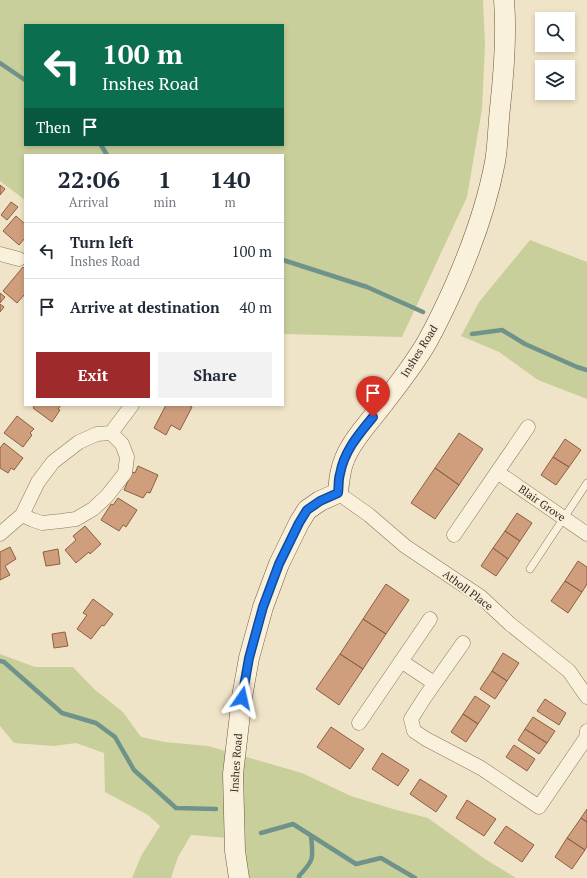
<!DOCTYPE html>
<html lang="en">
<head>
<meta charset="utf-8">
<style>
	body { margin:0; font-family:"PT Serif",serif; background:#f2f2f3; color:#1f2937; height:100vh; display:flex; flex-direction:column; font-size:15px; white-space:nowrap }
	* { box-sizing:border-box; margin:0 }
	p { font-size:13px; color:#747a83 }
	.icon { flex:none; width:22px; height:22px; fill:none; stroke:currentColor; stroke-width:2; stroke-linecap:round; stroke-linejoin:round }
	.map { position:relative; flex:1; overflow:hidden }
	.details { position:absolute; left:24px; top:154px; width:260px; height:252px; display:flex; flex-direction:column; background:#fff; border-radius:0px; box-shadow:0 2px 6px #0003 }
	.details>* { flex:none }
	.banner { position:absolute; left:24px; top:24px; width:260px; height:122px; border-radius:0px; box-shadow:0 2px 6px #0003; background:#0b6e4f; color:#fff; overflow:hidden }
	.buttons { position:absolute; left:535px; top:12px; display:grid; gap:8px }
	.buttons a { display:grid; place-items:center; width:40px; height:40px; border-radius:0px; background:#fff; box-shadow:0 2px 6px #0003; font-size:20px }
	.pin { position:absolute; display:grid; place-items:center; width:34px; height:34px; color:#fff; margin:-41px -17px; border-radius:50% 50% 50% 0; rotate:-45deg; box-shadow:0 0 4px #0007 }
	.pin .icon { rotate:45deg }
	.me { position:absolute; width:44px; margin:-22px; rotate:11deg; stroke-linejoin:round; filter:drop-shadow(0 0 3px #0008) }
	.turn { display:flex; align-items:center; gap:14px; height:84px; padding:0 12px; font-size:18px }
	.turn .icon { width:52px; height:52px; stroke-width:2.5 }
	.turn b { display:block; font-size:28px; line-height:34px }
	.then { display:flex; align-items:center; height:38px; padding:0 12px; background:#0003; gap:8px; font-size:15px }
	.eta { display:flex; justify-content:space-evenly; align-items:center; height:68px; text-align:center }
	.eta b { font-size:24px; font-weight:700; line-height:28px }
	.primary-button { display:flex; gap:8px; margin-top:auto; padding:8px 12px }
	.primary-button a { flex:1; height:46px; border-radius:0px; background:#9e2a2b; color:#fff; font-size:16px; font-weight:700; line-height:46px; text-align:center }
	.primary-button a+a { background:#f2f2f3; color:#1f2937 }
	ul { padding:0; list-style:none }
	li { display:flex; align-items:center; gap:12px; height:56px; padding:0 12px; border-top:1px solid #e0e1e3 }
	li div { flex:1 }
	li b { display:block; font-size:15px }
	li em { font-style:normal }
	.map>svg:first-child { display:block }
	.green { fill:#c9cf9b; fill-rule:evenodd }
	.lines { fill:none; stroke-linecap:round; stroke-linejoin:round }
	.stream { stroke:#6f938a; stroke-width:4.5 }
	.building { fill:#cf9f7d; stroke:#8d5f41 }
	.lane-casing { stroke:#8d765c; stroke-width:8 }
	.street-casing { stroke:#8d765c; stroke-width:15 }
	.secondary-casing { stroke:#6f573f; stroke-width:21 }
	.lane { stroke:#faf1dc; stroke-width:7 }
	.street { stroke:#faf1dc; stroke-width:14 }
	.secondary { stroke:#faf1dc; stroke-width:20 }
	.route-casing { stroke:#114b97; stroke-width:10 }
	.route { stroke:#1a73e8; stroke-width:7 }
	.labels { text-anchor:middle; stroke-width:4; stroke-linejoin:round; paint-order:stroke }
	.street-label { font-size:11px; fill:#3d2e20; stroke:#f7eed8 }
</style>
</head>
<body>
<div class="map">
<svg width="587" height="878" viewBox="0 0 587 878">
	<rect width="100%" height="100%" fill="#f0e4c8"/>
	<path class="green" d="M0 0H483L485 45 482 109 467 197 402 337 283 334V155H25V200L0 181ZM25 25H283V145H25Z
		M530 240 587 262V399L538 380 499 352 461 336 479 302Z
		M0 654 35 667H73L94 689 123 712 141 737 165 742 208 746 302 773 351 796 393 809 428 818 485 859 516 878H242L239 839 191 835 178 857 171 878H132L141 856 160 826 148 815 105 792 104 753 76 743 54 746 14 743 0 726Z"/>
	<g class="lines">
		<path class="stream" d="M0 63 25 80
			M101 145 107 155
			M283 260 367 287 423 312
			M472 334 502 330 525 344 577 367 587 370
			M0 661 4 662 62 713 96 723 115 737 134 770 176 808 216 809
			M261 833 293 824 356 864 381 858 415 878
			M299 878V876C315 859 313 858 311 836"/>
	</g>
	<path class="building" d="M0 185 5 189 0 195Z
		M11 202 18 207 7 220 1 215Z
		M16 216 25 224V238L19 245 3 231Z
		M23 267 25 269V294L17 303 3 291Z
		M0 293 5 297 0 303Z
		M0 304 4 307 0 312Z
		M35 405H61L58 409 60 410 52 422 33 408Z
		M166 405H188L192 407 180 430 171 425 166 435 154 428Z
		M17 416 34 429 30 433 32 435 23 447 4 433Z
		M459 433 483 449 459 485 435 468Z
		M565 439 581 450 569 467 553 457Z
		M4 443 23 458 14 470 11 468 8 473 0 468V448Z
		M553 457 569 467 556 485 541 475Z
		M138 466 158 475 150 493 147 492 143 498 124 490 132 472 135 473Z
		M435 468 459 485 435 519 411 503Z
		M118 498 137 510 126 527 123 525 119 531 101 520 111 504 113 505Z
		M517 513 532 523 520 541 505 531Z
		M85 526 101 544 90 554 89 552 76 563 65 550 76 540 73 536Z
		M505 531 520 541 508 559 493 548Z
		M10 547 16 559 5 566 10 575 0 580V552Z
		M493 548 508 559 496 576 481 566Z
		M58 549 60 564 46 566 43 552Z
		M578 561 587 567V584L582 592 565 581Z
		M565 581 582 592 568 613 551 601Z
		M386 584 409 600 386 634 363 619Z
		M93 599 113 614 104 626 102 625 91 639 77 629 87 615 83 613Z
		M363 619 386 634 363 669 340 654Z
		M65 632 68 646 54 648 52 634Z
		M503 653 519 663 507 681 492 671Z
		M340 654 363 669 339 705 316 689Z
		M492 671 507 681 495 699 480 689Z
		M475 696 490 706 478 724 463 714Z
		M545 699 566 713 559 725 537 711Z
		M463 714 478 724 466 742 451 732Z
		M533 717 555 731 547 743 525 729Z
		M331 727 364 749 350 769 317 747Z
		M525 729 547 743 539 754 518 740Z
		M514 745 535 759 527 771 506 757Z
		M382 753 409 770 398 786 372 769Z
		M420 779 447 796 436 812 410 794Z
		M467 800 496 819 484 836 456 818Z
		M587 809V822L581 818Z
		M581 818 587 822V846L585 850 567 838Z
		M506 826 534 845 522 862 494 843Z
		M567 838 585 850 572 869 555 857Z"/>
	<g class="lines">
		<g class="lane-casing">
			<path id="lane" d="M530 569 587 483"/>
		</g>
		<g class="street-casing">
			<path id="street" d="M0 254 19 259
				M111 433 132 405
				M497 472 587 534
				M338 493 369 515 405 546 481 597 510 624 569 671 587 697
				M0 534 22 515 38 482 53 462 79 442 97 434 111 433 122 444 127 457 125 473 107 496 93 509 76 519 61 521 42 523 33 520 22 515
				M454 535 528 427
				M463 643 425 697 411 719 414 731 426 739 481 768 539 807 586 738 587 731
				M401 661 434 683
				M359 723 430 619"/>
		</g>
		<g class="secondary-casing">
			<path id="secondary" d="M239 878 235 851 233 774 242 697 249 658 263 607 279 564 299 523 307 510 320 501 338 493C339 481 340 469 345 458 352 441 365 427 376 413 394 390 412 368 427 342 437 324 446 305 455 285 472 246 487 205 495 162 498 145 498 126 500 108 504 72 507 36 504 0"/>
		</g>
		<use href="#lane" class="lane"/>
		<use href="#street" class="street"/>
		<use href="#secondary" class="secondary"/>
	</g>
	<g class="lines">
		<g class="route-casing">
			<path id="route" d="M242 698 249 658 263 607 279 564 299 523 307 510 320 501 338 493C339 487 338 480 340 474 344 451 359 434 373 417"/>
		</g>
		<use href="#route" class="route"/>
	</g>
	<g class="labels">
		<g class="street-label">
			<text transform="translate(419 351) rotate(-58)" y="4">Inshes Road</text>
			<text transform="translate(542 503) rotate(35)" y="4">Blair Grove</text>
			<text transform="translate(468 590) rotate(37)" y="4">Atholl Place</text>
			<text transform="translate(236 763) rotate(-86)" y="4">Inshes Road</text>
		</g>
	</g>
</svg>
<div class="buttons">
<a><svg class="icon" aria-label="search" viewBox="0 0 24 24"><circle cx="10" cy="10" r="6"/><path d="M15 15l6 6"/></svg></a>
<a><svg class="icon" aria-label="layers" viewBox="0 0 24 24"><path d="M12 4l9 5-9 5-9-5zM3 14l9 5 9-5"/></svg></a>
</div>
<div class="pin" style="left:373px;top:417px;background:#d93025"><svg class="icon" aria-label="arrive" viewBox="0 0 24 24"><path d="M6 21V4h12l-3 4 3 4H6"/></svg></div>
<svg class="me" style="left:242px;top:698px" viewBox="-20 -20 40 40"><path d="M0-17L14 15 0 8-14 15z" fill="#1a73e8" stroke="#fff" stroke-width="4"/></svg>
<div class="banner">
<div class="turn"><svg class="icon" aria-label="left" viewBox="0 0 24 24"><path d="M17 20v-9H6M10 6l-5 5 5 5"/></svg><div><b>100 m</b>Inshes Road</div></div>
<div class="then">Then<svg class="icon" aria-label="arrive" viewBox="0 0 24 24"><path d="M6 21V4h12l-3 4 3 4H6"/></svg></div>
</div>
<section class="details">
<div class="eta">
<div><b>22:06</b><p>Arrival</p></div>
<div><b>1</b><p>min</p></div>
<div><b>140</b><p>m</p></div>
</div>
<ul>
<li><svg class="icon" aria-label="left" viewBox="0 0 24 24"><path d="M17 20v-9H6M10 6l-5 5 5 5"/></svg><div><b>Turn left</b><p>Inshes Road</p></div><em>100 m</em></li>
<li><svg class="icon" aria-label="arrive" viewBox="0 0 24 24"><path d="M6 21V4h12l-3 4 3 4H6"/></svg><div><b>Arrive at destination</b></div><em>40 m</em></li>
</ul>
<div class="primary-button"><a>Exit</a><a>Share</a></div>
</section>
</div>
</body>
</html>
